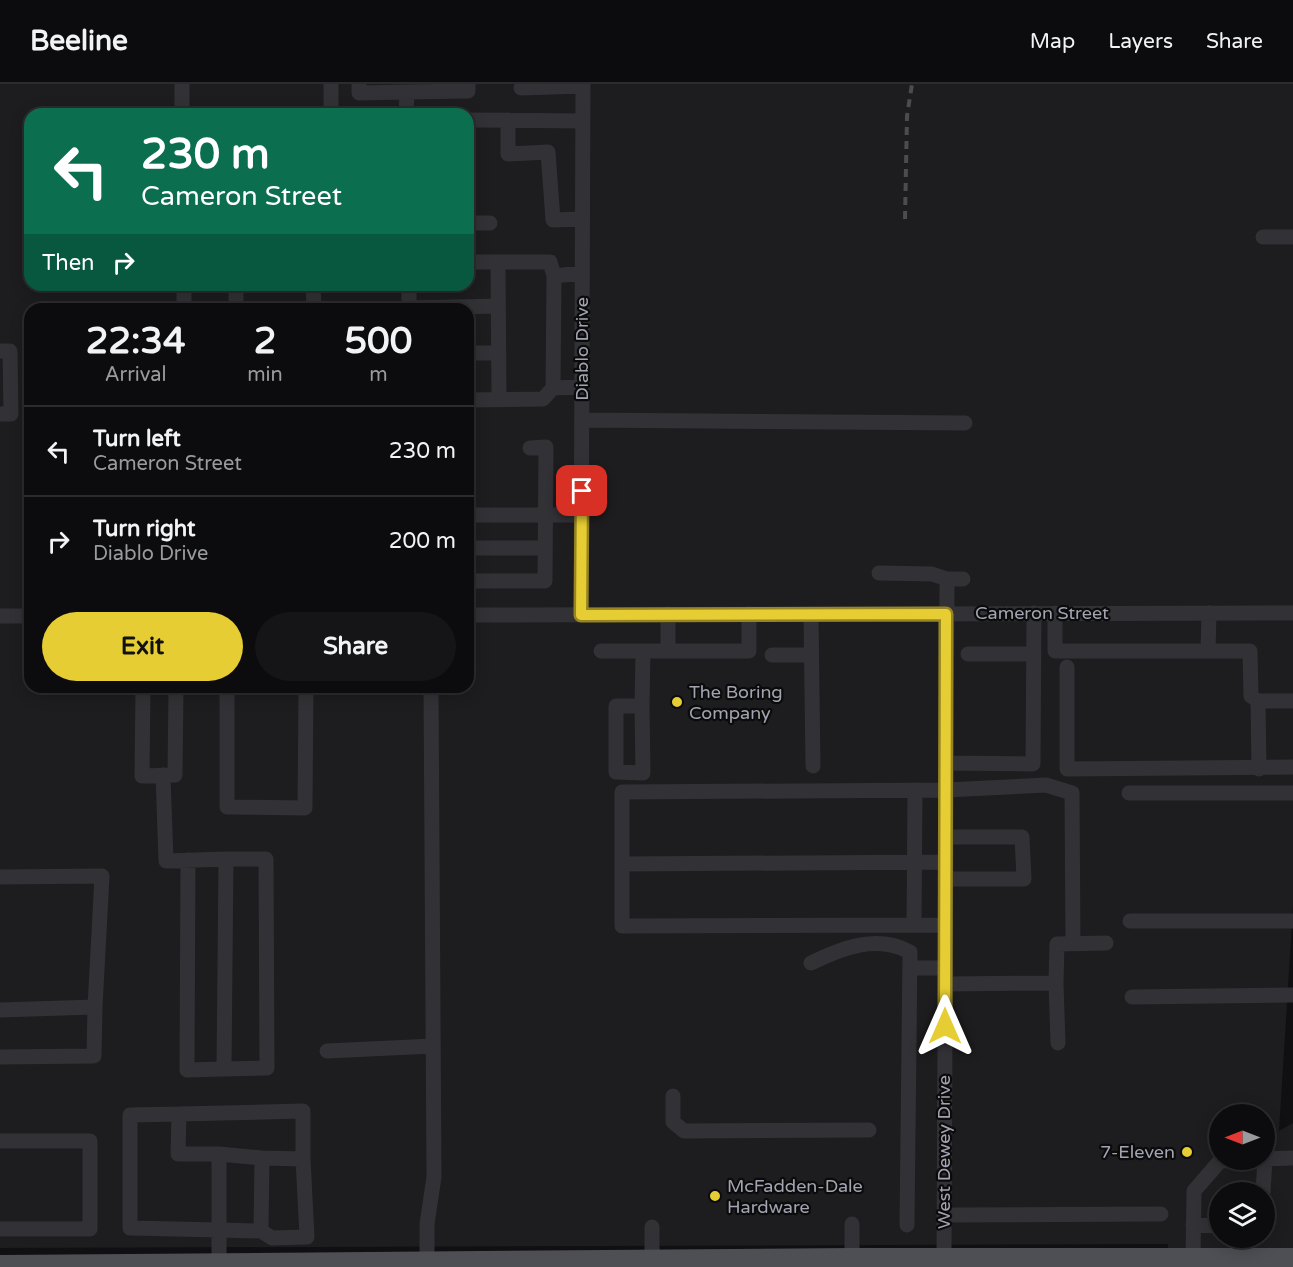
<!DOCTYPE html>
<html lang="en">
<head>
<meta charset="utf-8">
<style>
	body { margin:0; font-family:"Varela Round",sans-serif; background:#151517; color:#f1f3f6; height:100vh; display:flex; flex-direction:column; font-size:22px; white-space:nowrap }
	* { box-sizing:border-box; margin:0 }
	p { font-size:20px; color:#9a9b9e }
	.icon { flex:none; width:33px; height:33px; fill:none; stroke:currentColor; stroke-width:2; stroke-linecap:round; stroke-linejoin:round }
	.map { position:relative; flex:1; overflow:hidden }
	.sheet { position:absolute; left:24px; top:219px; width:450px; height:390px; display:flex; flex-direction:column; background:#0c0c0e; border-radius:18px; box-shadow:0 3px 15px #0003,0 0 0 2px #2c2c2e }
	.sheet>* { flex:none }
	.guide { position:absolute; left:24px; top:24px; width:450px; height:183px; border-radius:18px; box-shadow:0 3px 15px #0003,0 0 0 2px #2c2c2e; background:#0b6e4f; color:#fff; overflow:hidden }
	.needle { width:39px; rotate:270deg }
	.controls { position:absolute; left:1209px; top:1020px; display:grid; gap:12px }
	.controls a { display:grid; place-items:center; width:66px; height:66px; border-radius:50%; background:#0c0c0e; box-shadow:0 3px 15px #0003,0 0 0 2px #2c2c2e; font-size:30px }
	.pin { position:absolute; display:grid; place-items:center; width:51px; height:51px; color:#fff; margin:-26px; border-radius:12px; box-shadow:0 3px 9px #0006 }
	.me { position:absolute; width:66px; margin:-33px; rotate:0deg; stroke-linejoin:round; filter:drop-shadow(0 0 4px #0008) }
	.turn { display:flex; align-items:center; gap:21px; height:126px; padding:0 18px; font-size:27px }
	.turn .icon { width:78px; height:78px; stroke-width:2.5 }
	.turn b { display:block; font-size:42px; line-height:51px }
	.then { display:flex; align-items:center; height:57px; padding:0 18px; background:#0003; gap:12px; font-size:22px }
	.eta { display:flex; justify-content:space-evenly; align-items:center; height:102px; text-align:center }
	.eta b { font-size:36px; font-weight:700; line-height:42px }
	.primary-button { display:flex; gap:12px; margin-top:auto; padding:12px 18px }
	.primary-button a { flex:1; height:69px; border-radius:36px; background:#e6cd34; color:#111; font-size:24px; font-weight:700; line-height:69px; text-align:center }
	.primary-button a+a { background:#151517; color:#f1f3f6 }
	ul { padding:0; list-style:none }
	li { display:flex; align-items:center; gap:18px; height:90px; padding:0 18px; border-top:2px solid #2c2c2e }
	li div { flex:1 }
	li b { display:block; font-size:22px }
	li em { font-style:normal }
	header { display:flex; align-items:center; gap:36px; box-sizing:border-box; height:84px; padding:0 30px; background:#0c0c0e; border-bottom:2px solid #2c2c2e }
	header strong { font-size:28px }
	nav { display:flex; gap:33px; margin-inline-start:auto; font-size:21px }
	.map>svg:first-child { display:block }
	.built { fill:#1d1c1e; fill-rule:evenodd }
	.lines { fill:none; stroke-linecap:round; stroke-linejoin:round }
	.minor { stroke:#323136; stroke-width:15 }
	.major { stroke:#4e4e55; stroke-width:20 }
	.rail { stroke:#4b4b51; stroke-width:4; stroke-dasharray:8 6; stroke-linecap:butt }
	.route-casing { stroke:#968522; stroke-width:15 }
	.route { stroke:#e6cd34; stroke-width:10 }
	.poi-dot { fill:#e6cd34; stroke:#0c0b0c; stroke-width:2 }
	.labels { text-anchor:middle; stroke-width:4.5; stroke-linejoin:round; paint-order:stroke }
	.street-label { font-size:18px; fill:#a2a4b2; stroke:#0c0b0c }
	.poi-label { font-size:18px; fill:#a2a4b2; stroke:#0c0b0c; text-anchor:start }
</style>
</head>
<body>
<header>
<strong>Beeline</strong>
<nav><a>Map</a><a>Layers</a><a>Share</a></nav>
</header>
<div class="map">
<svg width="1293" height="1183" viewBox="0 0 1293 1183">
	<rect width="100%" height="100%" fill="#101012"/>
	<path class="built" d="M0 0H1293V822L1279 1047 1293 1039V1183H1168V1160L0 1164ZM30 30H468V201H30ZM30 225H468V603H30ZM1220 1030H1264V1076H1220ZM1220 1108H1264V1154H1220Z"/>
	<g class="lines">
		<path class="minor" d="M182 0V30
			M359 0V9L407 8
			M521 4 583 2
			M331 30V0
			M406 30 407 8 468 7V0
			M468 36 583 37
			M508 36V70L548 68 553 136 582 135
			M468 139H490
			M1263 153H1293
			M468 178H550L554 192 582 189
			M498 178 499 316
			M554 192 553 304 582 303
			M184 201V225
			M313 201 314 225
			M409 201V225
			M409 224 498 222
			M236 225V201
			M0 267H10L11 330H0
			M468 269H499
			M468 316 543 315 553 304
			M582 336 965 339
			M468 431H581
			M468 464H545
			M879 489 932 490 947 495 944 1174
			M947 495H963
			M468 497H545L546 363 530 364
			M1055 529V567H1250L1251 612 1258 617H1293
			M811 530 813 682
			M468 531 1293 529
			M581 531 583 0
			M0 532H30
			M601 567H668V530
			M668 567H749V530
			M1208 567 1209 529
			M968 570H1034
			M772 571H811
			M1067 583V685L1293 683
			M143 603 142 692 175 691 176 603
			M227 603V723L305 724 306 603
			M1258 617 1259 685
			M642 622 643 689 616 688V622H642L643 567
			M946 679 1033 680 1034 529
			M163 691 166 777 226 775 224 985 187 986 188 776
			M1129 709H1293
			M622 780 945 778
			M0 793 102 792 95 923
			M945 795H1024L1022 753H946
			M1130 837H1293
			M914 841 915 706
			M945 841 622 842V708L946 706 1046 701 1072 709 1073 859
			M811 879C842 864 877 850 910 868L907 1141
			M910 884H945
			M1056 899 1058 959
			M945 900 1056 899 1057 860 1106 859
			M1132 913 1293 911
			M0 926 95 923 94 972 0 973
			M327 967 433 962
			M224 985 267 984 266 775H226
			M673 1012V1038L684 1047 869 1046
			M179 1030 303 1027V1075
			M0 1057H90V1145H0
			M1264 1075 1293 1074
			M1263 1108 1265 1075
			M944 1131 1161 1130
			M852 1140V1174
			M1193 1141 1220 1142
			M652 1143V1177
			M261 1147 272 1154 307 1153 303 1075 262 1074
			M1193 1173 1194 1107 1220 1077 1255 1076
			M427 1179V1140L434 1093 431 603
			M219 1181V1070H178L179 1030 130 1031V1144L219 1146 261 1147 262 1074 219 1070"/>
		<path class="major" d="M0 1181 852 1174H1293"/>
		<path class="rail" d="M905 135 907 32 912 0"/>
	</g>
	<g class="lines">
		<g class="route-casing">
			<path id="route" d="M582 407 581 531 946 530 945 942"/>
		</g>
		<use href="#route" class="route"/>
	</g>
	<g class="poi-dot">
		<circle cx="677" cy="618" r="6"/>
		<circle cx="1187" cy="1068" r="6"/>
		<circle cx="715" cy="1112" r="6"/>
	</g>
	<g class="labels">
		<g class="street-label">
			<text transform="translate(582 265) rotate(-90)" y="6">Diablo Drive</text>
			<text x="1042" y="535">Cameron Street</text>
			<text transform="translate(944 1068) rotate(-90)" y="6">West Dewey Drive</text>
		</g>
		<g class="poi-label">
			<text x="689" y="614">The Boring<tspan x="689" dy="21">Company</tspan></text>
			<text x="1175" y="1074" text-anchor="end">7-Eleven</text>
			<text x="727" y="1108">McFadden-Dale<tspan x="727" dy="21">Hardware</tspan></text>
		</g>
	</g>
</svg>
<div class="controls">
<a><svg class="needle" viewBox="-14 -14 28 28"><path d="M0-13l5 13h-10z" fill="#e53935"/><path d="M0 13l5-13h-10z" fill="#9a9b9e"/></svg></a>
<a><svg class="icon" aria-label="layers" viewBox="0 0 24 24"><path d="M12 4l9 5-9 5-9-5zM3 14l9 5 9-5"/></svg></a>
</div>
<div class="pin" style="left:582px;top:407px;background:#d93025"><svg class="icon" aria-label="arrive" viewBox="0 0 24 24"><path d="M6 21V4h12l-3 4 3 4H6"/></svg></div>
<svg class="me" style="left:945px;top:942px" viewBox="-20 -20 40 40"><path d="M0-17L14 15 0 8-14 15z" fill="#e6cd34" stroke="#fff" stroke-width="4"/></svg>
<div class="guide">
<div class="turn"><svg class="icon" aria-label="left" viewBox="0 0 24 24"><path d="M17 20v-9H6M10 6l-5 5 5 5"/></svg><div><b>230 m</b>Cameron Street</div></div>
<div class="then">Then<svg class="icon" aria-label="right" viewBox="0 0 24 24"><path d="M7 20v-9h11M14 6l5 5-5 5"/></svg></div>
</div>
<section class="sheet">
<div class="eta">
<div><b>22:34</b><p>Arrival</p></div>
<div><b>2</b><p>min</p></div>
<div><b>500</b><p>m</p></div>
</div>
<ul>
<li><svg class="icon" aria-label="left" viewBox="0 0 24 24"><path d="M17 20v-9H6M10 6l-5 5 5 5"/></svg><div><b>Turn left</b><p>Cameron Street</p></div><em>230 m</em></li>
<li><svg class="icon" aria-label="right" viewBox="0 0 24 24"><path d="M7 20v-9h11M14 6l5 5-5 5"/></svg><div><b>Turn right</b><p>Diablo Drive</p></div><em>200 m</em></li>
</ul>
<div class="primary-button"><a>Exit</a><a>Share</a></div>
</section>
</div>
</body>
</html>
